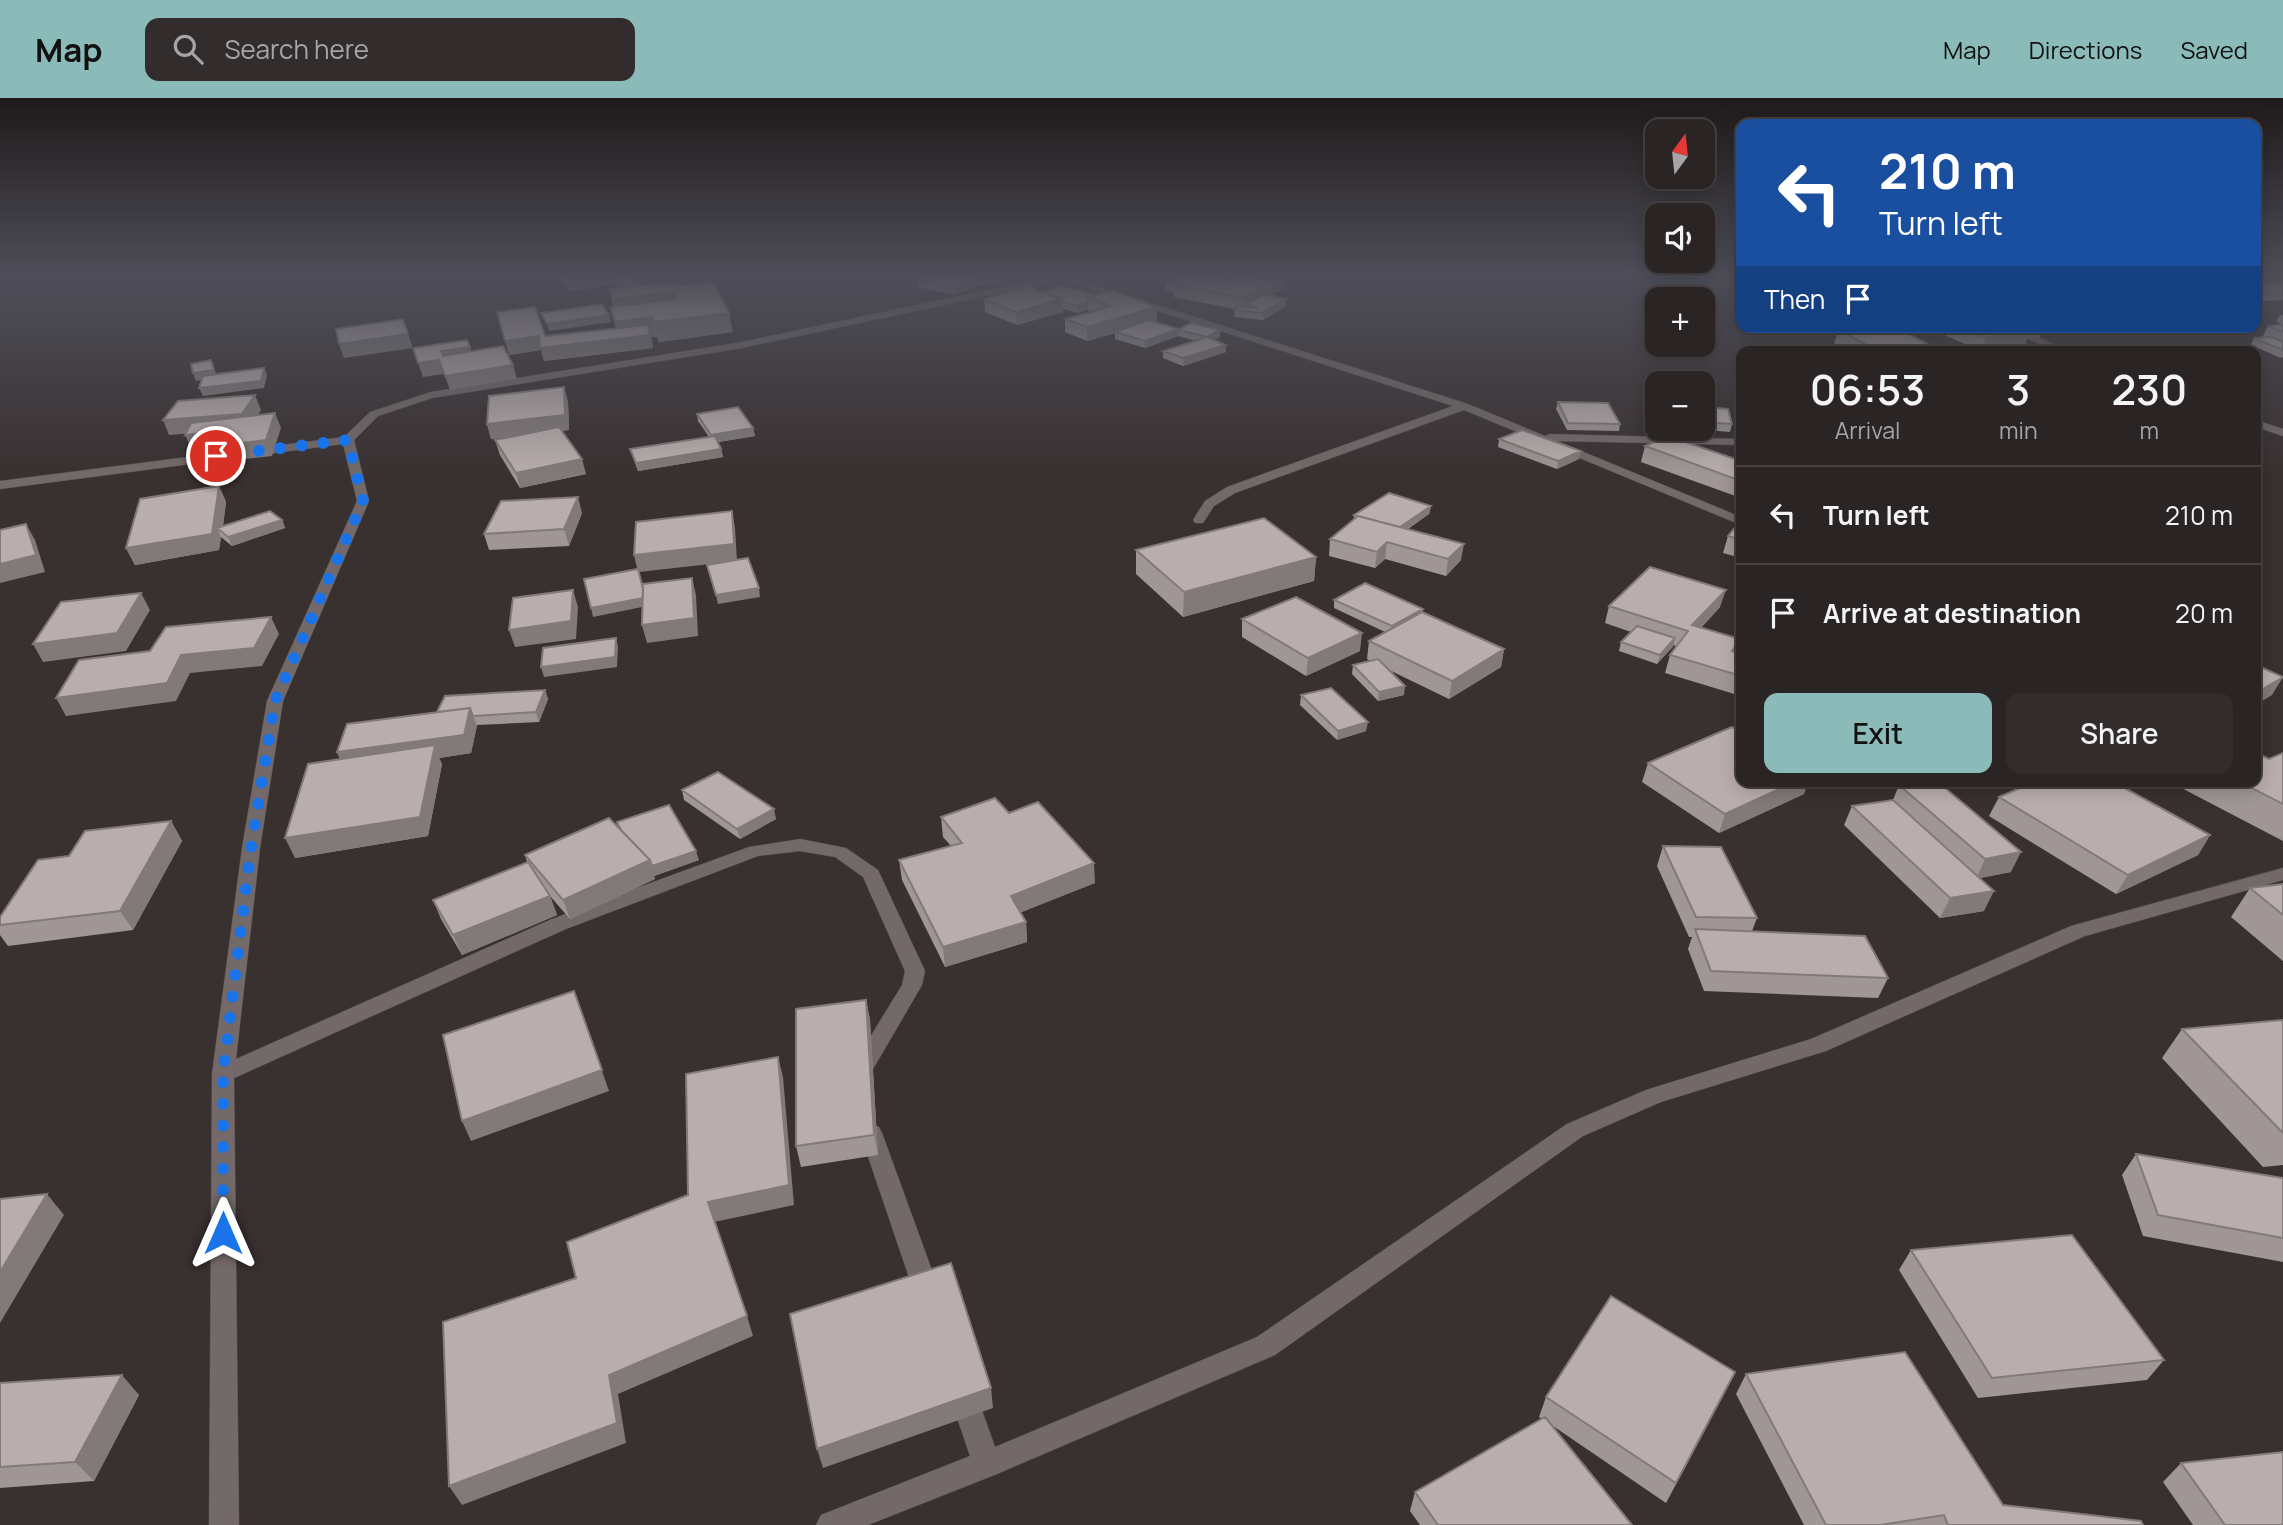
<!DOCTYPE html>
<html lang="en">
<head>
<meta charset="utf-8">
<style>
	body { margin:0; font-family:Manrope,sans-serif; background:#332c2c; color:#f1f3f6; height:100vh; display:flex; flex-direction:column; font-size:26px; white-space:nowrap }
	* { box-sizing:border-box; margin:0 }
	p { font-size:23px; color:#a6a4a6 }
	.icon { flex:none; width:38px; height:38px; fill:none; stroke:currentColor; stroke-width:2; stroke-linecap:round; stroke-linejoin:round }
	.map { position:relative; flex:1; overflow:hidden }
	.panel { position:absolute; left:1736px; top:248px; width:525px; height:441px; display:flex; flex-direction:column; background:#2b2424; border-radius:14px; box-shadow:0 4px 18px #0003,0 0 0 2px #474141 }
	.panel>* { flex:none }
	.guide { position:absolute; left:1736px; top:21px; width:525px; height:214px; border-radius:14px; box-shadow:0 4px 18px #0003,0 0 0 2px #474141; background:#1a4fa0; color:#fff; overflow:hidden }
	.needle { width:46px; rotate:15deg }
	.tools { position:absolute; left:1645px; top:21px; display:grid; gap:14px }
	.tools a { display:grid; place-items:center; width:70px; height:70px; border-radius:14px; background:#2b2424; box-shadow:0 4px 18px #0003,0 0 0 2px #474141; font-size:35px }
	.pin { position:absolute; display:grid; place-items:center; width:60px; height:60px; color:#fff; margin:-30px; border:4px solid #fff; border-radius:50%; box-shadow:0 2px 7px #0007 }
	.me { position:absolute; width:77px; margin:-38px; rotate:0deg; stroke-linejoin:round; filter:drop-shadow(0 0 5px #0008) }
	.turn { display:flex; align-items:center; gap:24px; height:147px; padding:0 28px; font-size:32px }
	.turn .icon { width:91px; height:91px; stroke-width:2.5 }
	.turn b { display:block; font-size:49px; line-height:60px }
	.then { display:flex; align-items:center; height:66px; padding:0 28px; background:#0003; gap:14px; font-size:26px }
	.eta { display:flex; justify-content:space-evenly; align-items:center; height:119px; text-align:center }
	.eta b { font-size:42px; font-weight:600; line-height:49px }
	.action { display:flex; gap:14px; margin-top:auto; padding:14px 28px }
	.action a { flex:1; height:80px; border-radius:14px; background:#8bbbb9; color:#111; font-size:28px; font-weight:600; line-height:80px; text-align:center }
	.action a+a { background:#332c2c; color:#f1f3f6 }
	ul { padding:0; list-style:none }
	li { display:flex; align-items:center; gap:21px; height:98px; padding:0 28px; border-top:2px solid #474141 }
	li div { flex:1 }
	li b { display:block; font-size:26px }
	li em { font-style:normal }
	header { display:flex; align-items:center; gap:42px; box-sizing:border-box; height:98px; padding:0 35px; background:#8bbbb9; color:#111 }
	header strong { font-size:33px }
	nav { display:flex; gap:38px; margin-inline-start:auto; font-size:24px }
	.search { width:490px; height:63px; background:#332c2c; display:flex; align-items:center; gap:18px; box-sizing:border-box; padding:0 24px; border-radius:14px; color:#a6a4a6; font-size:26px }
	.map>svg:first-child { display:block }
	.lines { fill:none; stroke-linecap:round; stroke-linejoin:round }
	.minor-casing { stroke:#554d4d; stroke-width:1 }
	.minor { fill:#736968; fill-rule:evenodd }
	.wall { fill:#9f9695 }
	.shaded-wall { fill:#827a79 }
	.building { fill:#b9aead; stroke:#827a79; stroke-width:2 }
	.route { stroke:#1a73e8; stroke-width:12; stroke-dasharray:0 21.6 }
</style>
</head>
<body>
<header>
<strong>Map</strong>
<div class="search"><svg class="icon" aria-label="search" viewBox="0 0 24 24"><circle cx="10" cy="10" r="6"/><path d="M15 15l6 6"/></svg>Search here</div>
<nav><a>Map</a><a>Directions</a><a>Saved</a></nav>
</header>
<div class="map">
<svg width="2283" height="1427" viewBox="0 0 2283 1427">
	<rect width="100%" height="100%" fill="#393030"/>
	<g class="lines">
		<g class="minor-casing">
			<path id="minor" d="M1053 178H1067L1468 306 1545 338 1550 336 1741 341V347L1557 343 1741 419V427L1464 312 1235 395 1214 408 1203 425H1195L1193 422 1205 403 1227 389 1453 308 1062 182 742 250 432 300 378 318 354 342 369 403 283 603 260 750 236 961 552 821 749 749 800 741 846 750 878 772 925 873 922 887 869 978 861 980 853 978 850 972 902 887 905 873 863 779 835 759 800 753 758 758 566 831 234 980 239 1427H209L212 976 242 750 267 603 357 403 343 346 0 391V383L344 339 370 314 431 294 742 244Z
				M2004 229H2017L2070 254H2056Z
				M2256 322 2283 331V338L2256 329Z
				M2283 770V782L2085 838 1826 953 1661 1004 1583 1038 1275 1257 997 1376 868 1427H816L821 1417 970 1358 949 1296 953 1287 963 1283 973 1287 995 1349 1257 1239 1567 1026 1646 992 1811 941 2071 828Z
				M871 1026 879 1029 882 1035 941 1197 937 1205 928 1208 919 1205 915 1197 860 1035 863 1029Z"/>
		</g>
		<use href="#minor" class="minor"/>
	</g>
	<path class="wall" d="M559 178H631L640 186 641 188H680L733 234 659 244 657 239H651L653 250 544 263 541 252 509 257 545 238 616 230 610 209 613 208 609 191 618 190 615 186 570 193 560 182Z
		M929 178H1018L978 188 954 197 919 189 918 182Z
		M1183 178H1215V179L1249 186 1226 181V178H1278L1270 182 1282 192 1269 197 1286 208 1263 222 1234 219 1235 211 1174 199V194L1165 192 1166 185Z
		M1695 178H1731L1704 182Z
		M2256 185H2283V202L2264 203 2256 199Z
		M1059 188 1157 209V223L1154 224 1179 231 1220 239 1214 242 1226 254 1183 268 1163 260V253L1196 243 1178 238 1145 250 1115 241V235L1087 243 1065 234V221L1091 213 1088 212V211L1078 215 1063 211V214L1017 227 985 214 984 201 1043 194Z
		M2280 217H2283V259L2281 260 2251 247 2254 240H2262L2268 228 2282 227 2276 223Z
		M1838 229H1916L1899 231 1943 254H1850L1834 245 1839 232 1842 231Z
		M1926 229H2044L2039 240 2027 241 2025 247 1981 253Z
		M564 289 568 304 569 332 561 333 586 376 520 390 500 357 495 342 511 339 491 341 487 326Z
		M1558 304 1620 326 1619 333 1567 332 1556 311Z
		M1703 309 1732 326 1730 334 1694 331H1703Z
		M697 316 753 330 755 338 718 344 721 351 723 359 638 373 630 351 709 339 698 323Z
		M1499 341 1579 361 1557 371 1498 349Z
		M1645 348 1741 363V400L1641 364Z
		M219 388 226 404 223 428 282 422 285 430 232 448 221 439 219 452 135 467 126 450Z
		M1431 408 1429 416 1408 431 1461 462 1446 478 1385 461 1375 470 1329 458 1330 441 1354 421V417Z
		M582 415 569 448 489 452 484 436Z
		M1741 422V460L1723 455 1728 438Z
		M1136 452 1316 459 1314 483 1183 519 1136 476Z
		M1334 502 1423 511 1422 514 1504 551 1501 569 1449 601 1387 571 1404 597 1378 603 1352 576 1353 567 1371 563 1367 561 1369 543 1385 534 1334 510Z
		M1609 508 1720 509 1701 530 1740 541 1736 554 1741 556V598L1665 575 1670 557 1676 548 1673 547 1657 566 1619 553 1621 544 1631 534 1605 525Z
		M1242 521 1360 553 1306 578 1242 539Z
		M545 592 548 601 539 624 477 627 471 655 439 660 442 666 428 738 295 760 340 661 337 654 437 614Z
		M1301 597 1366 633 1337 642 1300 607Z
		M2283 655V743L2170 684H2256L2269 661Z
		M1648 665 1804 696 1719 735 1642 684Z
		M1899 687 2011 774 1979 780 1984 813 1940 820 1844 727 1852 708 1893 702Z
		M682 692 776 721 740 741 684 702Z
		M1999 699 2210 737 2198 757 2116 796 1989 718Z
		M1009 715 1095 785 1020 814 1026 824 1027 844 945 869 902 782 899 762 951 748 943 739 941 719Z
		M171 723 182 743 133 832 8 848 0 837V819L69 758Z
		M617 724 699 762 654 778 655 781 570 821 550 798 557 817 462 857 441 821 433 802 527 764 525 757 618 729Z
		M1663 748 1757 820 1752 833 1888 880 1878 900 1704 893 1688 851 1692 839H1689L1657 768Z
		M2283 786V863L2231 819 2250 790Z
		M866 902 870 922 878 1057 801 1069 796 1048Z
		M2283 922V1067L2263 1069 2162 960 2182 931Z
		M2136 1056 2283 1080V1164L2143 1138 2122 1077Z
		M1911 1152 2164 1262 2147 1282 1978 1300 1899 1172Z
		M1746 1276 2003 1407 2143 1427H1804L1736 1296Z
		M0 1285 139 1297 94 1383 0 1390Z
		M1725 1294 1666 1405 1553 1328 1632 1427H1420L1410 1413 1415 1394 1542 1321 1539 1319 1546 1299Z
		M2181 1365 2283 1427H2193L2163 1384Z"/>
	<path class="shaded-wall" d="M582 178H628L614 181 615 186 570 193 567 181Z
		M990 178H1018L978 188 954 197V191L978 181Z
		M1264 178H1278L1258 188V181Z
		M1705 178H1731L1704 182Z
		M1283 185 1282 192 1265 199V192Z
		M1264 189 1263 202 1245 206V212L1243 213V200Z
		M674 194 678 213 617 220 613 201Z
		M1062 201 1063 214 1017 227 1016 214Z
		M1286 201V208L1263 222V215Z
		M1088 204V211L1078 215V208Z
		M1157 209V223L1087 243V229Z
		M729 215 733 234 659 244 654 224Z
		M609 217 611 224 549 233 547 226Z
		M652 219 657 239H651L653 250 544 263 541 252 509 257 505 243 539 238 619 240 615 224Z
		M1916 229 1853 236 1855 230Z
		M2044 229 2039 240 2027 241 2025 247 1981 253 1986 239 2021 230Z
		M1179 231 1178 238 1145 250V243Z
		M1220 232V239L1207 245V239Z
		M408 236 413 250 344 260 339 246Z
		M1226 247V254L1183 268V260Z
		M470 249 474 263 446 267 441 253Z
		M211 262 217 279 196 283 193 275Z
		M439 262 443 276 423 279 418 265Z
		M513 267 517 281 450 292 445 278Z
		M264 270 267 277 264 290 203 298 199 290Z
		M564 289 568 304 569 332 491 341 487 326Z
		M255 297 261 312 248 331 169 337 163 322Z
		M275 315 281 330 272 358 210 365 204 351 192 352 185 337Z
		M753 330 755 338 713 345 711 337Z
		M721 351 723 359 638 373 636 365Z
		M1581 353 1579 361 1557 371 1558 363Z
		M582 361 586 376 520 390 516 375Z
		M219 388 226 404 222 434 217 430 221 439 219 452 135 467 126 450Z
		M578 399 582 415 569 448 564 431Z
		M1431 408 1429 416 1395 439 1396 431Z
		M732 413 735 430 737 463 639 474 647 508 593 519 591 510 638 474 634 457Z
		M282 422 285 430 232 448 228 439Z
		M26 426 35 442 45 474 0 485V466Z
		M1387 444 1385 461 1375 470 1377 454Z
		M1464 446 1461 462 1446 478 1448 461Z
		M1316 459 1314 483 1183 519 1184 494Z
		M692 480 696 497 698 538 647 545 642 527Z
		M759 490 760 499 718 506 716 497Z
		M573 492 578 509 576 541 515 549 509 532Z
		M1726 492 1720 509 1687 545 1692 527Z
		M141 495 150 512 126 553 43 564 33 546Z
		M1423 511 1422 519 1390 537 1392 528Z
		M271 519 279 536 262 568 190 575 176 603 66 618 56 600 181 557Z
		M1362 535 1360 553 1306 578 1308 560Z
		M616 540 618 549 617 569 544 579 541 569Z
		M1675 540 1673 549 1657 566 1660 557Z
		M1740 541 1734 559 1732 553Z
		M1504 551 1501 569 1449 601 1452 583Z
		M2283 579 2272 597 2256 607V595Z
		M1405 588 1404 597 1378 603 1379 594Z
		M545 592 548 601 539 624 536 614Z
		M470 610 477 628 471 655 439 660 442 666 428 738 295 760 285 740 345 673 337 654Z
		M1368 624 1366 633 1337 642 1338 633Z
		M1794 684H1808L1804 696 1719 735 1725 716Z
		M774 711 776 721 740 741 737 731Z
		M171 723 182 743 133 832 120 813Z
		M2210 737 2198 757 2116 796 2128 777Z
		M696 753 699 762 654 778 655 781 570 821 563 802 650 762Z
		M2021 754 2011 774 1976 781 1985 761Z
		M1094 765 1095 785 1012 818 1011 798Z
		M1994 793 1984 813 1940 820 1950 800Z
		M550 798 557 817 462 857 453 837Z
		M1026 824 1027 844 945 869 943 849Z
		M574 893 609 993 471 1043 462 1023Z
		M866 902 870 922 878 1057 874 1037Z
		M778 959 783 979 794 1107 714 1124 708 1104Z
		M47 1096 64 1117 0 1225V1174Z
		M747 1218 753 1238 618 1296 626 1345 462 1407 449 1388 609 1277Z
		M122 1277 139 1297 94 1383 75 1364Z
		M991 1290 993 1310 823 1370 817 1351Z"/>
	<path class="building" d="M565 178H582L567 181Z
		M631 178 640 186 623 189 614 181Z
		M929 178H990L978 181 954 191 918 182Z
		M1183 178H1191L1174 188 1166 185Z
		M1191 178H1210L1264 189 1243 200 1175 187Z
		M1244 178H1264L1258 181Z
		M1263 180 1283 185 1265 192H1264V189L1250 186Z
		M678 184 680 188 713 184 729 215 654 224 652 219 615 224 610 209 677 201 674 194 613 201 609 191Z
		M2256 185H2283V196H2267L2256 191Z
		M1059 188 1098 197 1088 199V204L1078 208 1062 204V201L1043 194Z
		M1030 189 1062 201 1016 214 984 201Z
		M1112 193 1157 209 1087 229 1065 221 1111 208 1088 199Z
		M1265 196 1286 201 1263 215 1234 212 1238 208 1258 210 1245 206Z
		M602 206 609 217 547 226 541 215Z
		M535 209 545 238 648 227 650 237 540 250 539 238 505 243 497 214Z
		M403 221 408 236 339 246 336 231Z
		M1148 222 1179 231 1145 243 1115 234Z
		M1191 225 1220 232 1207 239 1178 232Z
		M2283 227V234L2268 228Z
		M1868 229H1895L1943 254H1880L1839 232Z
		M1963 229H2023L2021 230 2030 233 1986 239Z
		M1207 239 1226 247 1183 260 1163 253Z
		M2272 239 2283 244V252L2254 240Z
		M467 242 470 249 441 253 443 258 503 248 513 267 445 278 439 262 418 265 413 250Z
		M211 262 214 272 193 275 191 266Z
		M264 270 261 283 199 290 203 278Z
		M564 289 565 317 487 326 489 298Z
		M255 297 242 316 163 322 178 303Z
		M1558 304 1608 305 1620 326 1568 325Z
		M738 309 753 330 711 337 697 316Z
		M1703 309 1728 311 1732 326 1703 324Z
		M275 315 266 342 203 350 210 334 185 337 191 325Z
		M559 329 582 361 516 375 495 342Z
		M1522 332 1581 353 1558 363 1499 341Z
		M715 338 721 351 636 365 630 351Z
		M1668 338 1741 363V383L1645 348Z
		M219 388 212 436 126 450 140 401Z
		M1389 395 1431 408 1400 429 1354 417Z
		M578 399 564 431 484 436 501 403Z
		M270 413 282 422 228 439 217 430Z
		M732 413 734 446 634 457 636 424Z
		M1358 418 1464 446 1448 461 1387 444 1377 454 1330 441Z
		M1264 420 1316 459 1184 494 1136 452Z
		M1741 422V442L1728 438Z
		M26 426 36 457 0 466V432Z
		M748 460 759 490 716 497 707 467Z
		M1650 469 1726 492 1692 527 1740 541 1732 553 1741 556V578L1670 557 1688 533 1609 508Z
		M638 471 643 491V500L591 510 584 481Z
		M692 480 694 520 642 527 643 486Z
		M1365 485 1423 511 1392 528 1334 502Z
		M573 492 571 523 509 532 513 500Z
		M141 495 117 535 33 546 61 504Z
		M1296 499 1362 535 1308 560 1242 521Z
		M1422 514 1504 551 1452 583 1369 543Z
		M271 519 254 550 181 557 167 585 56 600 79 562 150 553 166 529Z
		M1637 528 1675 540 1660 557 1621 544Z
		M616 540 615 559 541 569 543 550Z
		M1378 561 1405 588 1379 594 1353 567Z
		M2256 567 2283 579 2256 595Z
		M1331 590 1368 624 1338 633 1301 597Z
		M545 592 536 614 473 618 470 610 437 614 445 598Z
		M470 610 464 637 337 654 347 626Z
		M1732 629 1741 635V684H1794L1725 716 1648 665Z
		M435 647 420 719 285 740 308 666Z
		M2256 655 2269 661 2283 655V706L2240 684H2256Z
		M718 674 774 711 737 731 682 692Z
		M1915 684H1938L2021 754 1985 761 1899 687Z
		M2034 684H2114L2210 737 2128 777 1999 699Z
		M995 700 1009 715 1038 704 1094 765 1011 798 1026 824 943 849 899 762 962 745 941 719Z
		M1893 702 1994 793 1950 800 1852 708Z
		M669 707 696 753 652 768 650 762 621 732 617 724Z
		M609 720 650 762 563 802 525 757Z
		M171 723 120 813 0 827V819L38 762 69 758 85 733Z
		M1663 748 1721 749 1757 820 1696 819Z
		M528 764 550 798 453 837 433 802Z
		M2283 786V817L2250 790Z
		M1695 831 1865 838 1888 880 1711 873Z
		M574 893 602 972 462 1023 443 937Z
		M866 902 874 1037 796 1048V911Z
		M2283 922V1035L2182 931Z
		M778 959 789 1087 708 1104 747 1218 609 1277 617 1325 449 1388 443 1224 576 1180 567 1144 688 1097 686 976Z
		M2136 1056 2283 1080V1140L2158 1117Z
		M47 1096 0 1174V1101Z
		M2072 1137 2164 1262 1992 1280 1911 1152Z
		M951 1165 991 1290 817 1351 790 1216Z
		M1611 1198 1735 1274 1676 1385 1546 1299Z
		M1905 1254 2003 1407 2141 1423 2143 1427H1948L1944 1417 1880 1427H1826L1746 1276Z
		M122 1277 75 1364 0 1369V1285Z
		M1545 1319 1632 1427H1438L1415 1394Z
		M2283 1354V1427H2225L2181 1365Z"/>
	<linearGradient id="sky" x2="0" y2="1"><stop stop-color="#1f1a1a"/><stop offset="0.47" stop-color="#4e4e59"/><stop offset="1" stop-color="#4e4e59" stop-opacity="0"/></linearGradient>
	<rect width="2283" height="378" fill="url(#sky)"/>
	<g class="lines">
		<path class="route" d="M216 358 348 342 363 403 275 603 251 750 223 976V1135"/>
	</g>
</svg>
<div class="tools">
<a><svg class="needle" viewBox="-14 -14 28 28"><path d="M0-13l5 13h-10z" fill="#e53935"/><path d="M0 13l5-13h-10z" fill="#a6a4a6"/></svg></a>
<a><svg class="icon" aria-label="sound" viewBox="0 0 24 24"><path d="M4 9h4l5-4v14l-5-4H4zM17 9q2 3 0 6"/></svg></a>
<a>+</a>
<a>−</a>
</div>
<div class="pin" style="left:216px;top:358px;background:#d93025"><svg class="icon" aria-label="arrive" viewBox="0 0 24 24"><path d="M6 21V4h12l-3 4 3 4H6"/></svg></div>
<svg class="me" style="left:223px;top:1135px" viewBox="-20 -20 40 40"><path d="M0-17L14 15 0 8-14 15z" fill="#1a73e8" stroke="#fff" stroke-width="4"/></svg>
<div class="guide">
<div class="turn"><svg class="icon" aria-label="left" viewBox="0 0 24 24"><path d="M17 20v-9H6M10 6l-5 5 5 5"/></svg><div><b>210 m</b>Turn left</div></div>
<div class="then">Then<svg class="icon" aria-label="arrive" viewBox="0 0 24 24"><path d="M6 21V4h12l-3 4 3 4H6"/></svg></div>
</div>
<section class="panel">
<div class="eta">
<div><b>06:53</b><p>Arrival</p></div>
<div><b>3</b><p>min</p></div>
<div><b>230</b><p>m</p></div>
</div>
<ul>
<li><svg class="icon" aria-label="left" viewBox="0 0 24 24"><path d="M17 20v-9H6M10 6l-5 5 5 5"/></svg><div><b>Turn left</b></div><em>210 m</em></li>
<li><svg class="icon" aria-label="arrive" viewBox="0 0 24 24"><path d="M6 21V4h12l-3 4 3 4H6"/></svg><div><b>Arrive at destination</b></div><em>20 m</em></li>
</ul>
<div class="action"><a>Exit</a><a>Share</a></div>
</section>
</div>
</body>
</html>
